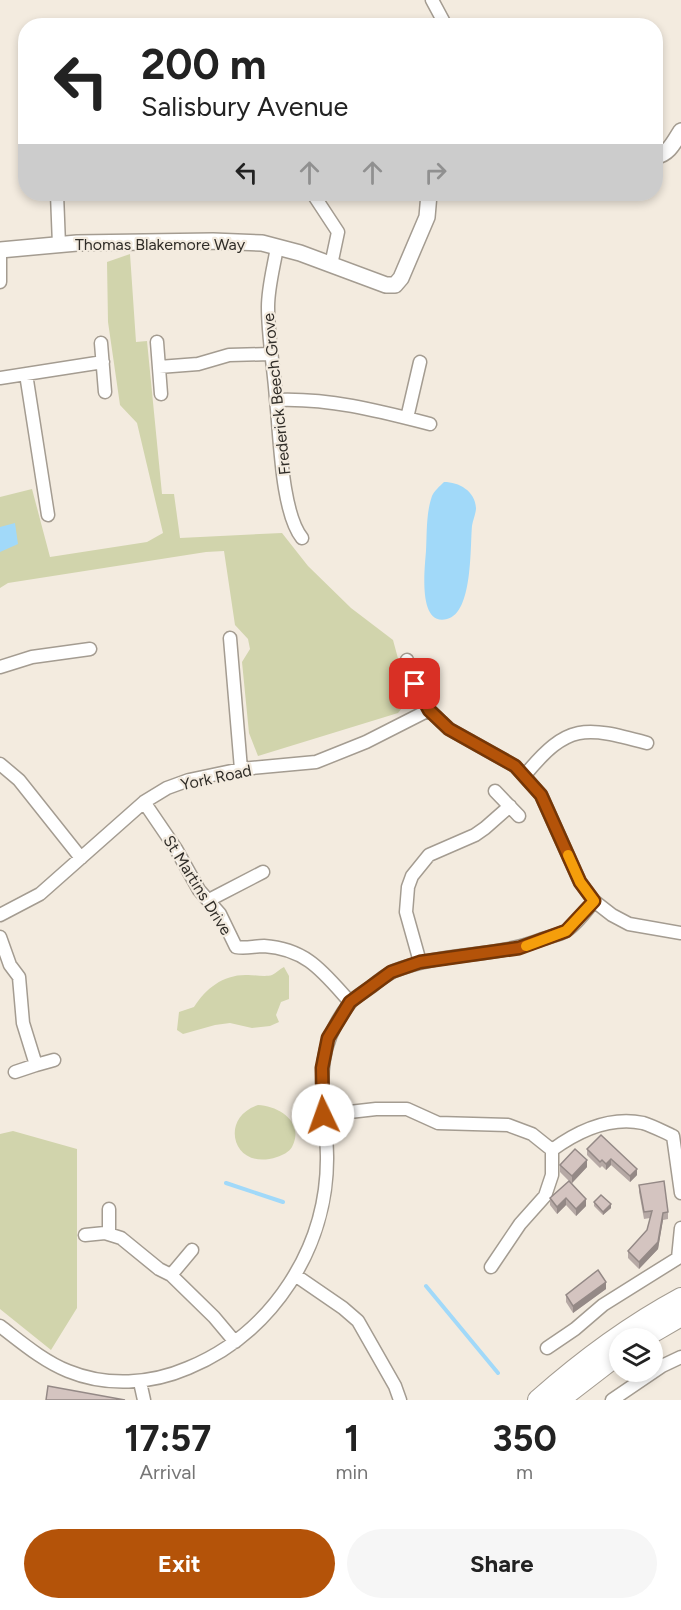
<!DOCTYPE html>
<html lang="en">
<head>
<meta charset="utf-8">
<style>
	body { margin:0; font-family:Figtree,sans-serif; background:#f6f6f6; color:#222; height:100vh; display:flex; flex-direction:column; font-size:22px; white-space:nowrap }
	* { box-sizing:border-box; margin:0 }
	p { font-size:20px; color:#767676 }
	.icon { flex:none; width:33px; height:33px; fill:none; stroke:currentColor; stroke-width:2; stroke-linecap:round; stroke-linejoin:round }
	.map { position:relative; height:1400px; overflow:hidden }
	.panel { display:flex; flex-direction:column; background:#fff; flex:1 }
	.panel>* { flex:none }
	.guide { position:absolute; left:18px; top:18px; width:645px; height:183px; border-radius:24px; box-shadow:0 3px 9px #0003; background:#fff; color:#222; overflow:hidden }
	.fabs { position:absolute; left:609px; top:1328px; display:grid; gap:12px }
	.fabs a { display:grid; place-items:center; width:54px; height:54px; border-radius:50%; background:#fff; box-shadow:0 3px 9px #0003; font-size:30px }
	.pin { position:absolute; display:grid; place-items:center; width:51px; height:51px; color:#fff; margin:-26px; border-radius:12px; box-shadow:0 3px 9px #0006 }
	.me { position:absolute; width:66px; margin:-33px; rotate:357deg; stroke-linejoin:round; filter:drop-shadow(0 0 4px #0008) }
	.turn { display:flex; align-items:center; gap:21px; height:126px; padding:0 24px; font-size:27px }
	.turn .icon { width:78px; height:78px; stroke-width:2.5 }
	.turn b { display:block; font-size:42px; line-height:51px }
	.lanes { display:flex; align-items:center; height:57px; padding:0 24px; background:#0003; justify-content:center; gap:30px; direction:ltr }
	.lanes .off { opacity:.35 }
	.eta { display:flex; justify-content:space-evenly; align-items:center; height:102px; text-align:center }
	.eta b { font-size:36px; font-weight:700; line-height:42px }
	.button { display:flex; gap:12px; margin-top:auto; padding:12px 24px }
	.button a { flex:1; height:69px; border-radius:36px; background:#b45309; color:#fff; font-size:24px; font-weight:700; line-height:69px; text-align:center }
	.button a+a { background:#f6f6f6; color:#222 }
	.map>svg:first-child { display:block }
	.green { fill:#d1d4ac }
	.water { fill:#a1d9f9 }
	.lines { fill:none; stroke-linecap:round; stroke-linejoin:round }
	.stream { stroke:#a1d9f9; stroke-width:4 }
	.minor-casing { stroke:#a49c91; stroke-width:15 }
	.tertiary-casing { stroke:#a49c91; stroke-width:18 }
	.primary-casing { stroke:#a49c91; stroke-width:22 }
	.minor { stroke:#fff; stroke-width:12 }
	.tertiary { stroke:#fff; stroke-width:15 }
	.primary { stroke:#fff; stroke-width:20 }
	.wall { fill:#b6a9a5 }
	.shaded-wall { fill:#948986 }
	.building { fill:#d4c4c0; stroke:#948986; stroke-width:1.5 }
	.route-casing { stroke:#753606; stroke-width:15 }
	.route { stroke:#b45309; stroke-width:10 }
	.slow { stroke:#f59e0b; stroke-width:10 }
	.labels { text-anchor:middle; stroke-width:4.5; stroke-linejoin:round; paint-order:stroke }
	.street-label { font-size:16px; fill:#302d28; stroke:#f3ebdf }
</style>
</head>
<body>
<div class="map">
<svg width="681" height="1400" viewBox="0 0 681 1400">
	<rect width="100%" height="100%" fill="#f3ebdf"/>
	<path class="green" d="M130 254 136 342 147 341 162 494H174L180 538 282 533 308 566 351 608 393 640 409 699 398 713 258 756 249 733 242 662 250 649 248 639 235 625 224 551 206 552 8 583 0 588V497L32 489 50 557 147 542 163 533 137 423 120 405 108 322 107 262Z
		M284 967 289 976V999L281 1002 276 1015 279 1022 270 1026 252 1028 230 1023 215 1025 183 1034 177 1030 179 1012 194 1007C206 988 224 974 248 975 255 975 266 977 272 975 276 973 280 969 284 967Z
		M258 1105C279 1106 305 1122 292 1147 289 1152 283 1155 277 1157 233 1172 218 1118 258 1105Z
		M13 1131 77 1149V1308L51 1350 0 1309V1134Z"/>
	<path class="water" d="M444 482C459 482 475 491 476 508 476 513 473 520 472 526 470 547 473 613 447 619 417 627 425 566 426 551 427 533 426 513 432 496 434 491 440 486 444 482Z
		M15 523 18 544 0 552V527Z"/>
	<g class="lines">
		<path class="stream" d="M226 1183 283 1202
			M426 1286 498 1373"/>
		<g class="minor-casing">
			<path id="minor" d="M432 0 446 26
				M57 194 59 245
				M313 194 338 232 331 265
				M277 247C274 266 268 287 268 307 268 338 274 368 276 399 280 434 281 512 302 538
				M0 282V250
				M157 342 161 394
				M101 343 105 392
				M159 367 198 364 229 355 271 354
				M26 374 48 515
				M0 378 103 362
				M277 400C330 398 379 411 430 424
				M407 418 420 362
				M230 638 241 769
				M407 660 415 684 429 710 449 729 515 766 541 795 580 882 594 901 612 915 629 924 681 933
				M0 667 32 657 90 649
				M0 764 19 780 81 858
				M525 775C568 723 584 726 647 743
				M495 791 519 816
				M144 802 176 849 199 890 220 914 236 947C246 949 254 946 264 946 307 949 323 972 350 1002
				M209 900 263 872
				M0 915 40 894 144 802 167 788 189 780 241 769 316 762 366 742 429 710
				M0 937 10 965 19 977 23 1023 36 1065 15 1072
				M420 962 406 912 408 887 412 876 429 855 475 835 485 828 510 806
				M36 1065 54 1060
				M323 1115 376 1109H407L438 1123 508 1125 532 1134 552 1150
				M109 1234V1209
				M85 1235 105 1233 121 1238 159 1269 171 1275 214 1317 235 1342
				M491 1267 520 1224 545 1196 552 1175V1150C578 1131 609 1116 643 1123 653 1126 664 1132 673 1136L681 1193
				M171 1275 192 1250
				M295 1275 343 1308 358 1321 395 1386 400 1400
				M0 1326C21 1342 43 1361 68 1371 107 1387 151 1384 188 1368 273 1333 328 1247 327 1156 326 1098 308 1055 350 1003 355 997 364 992 371 987 378 981 386 975 394 971 440 952 493 958 540 940 548 937 559 935 566 931 577 924 586 911 594 901
				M547 1348 575 1329 603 1305 678 1258 681 1228
				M140 1382 144 1400
				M612 1400 662 1366 681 1357"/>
		</g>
		<g class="tertiary-casing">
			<path id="tertiary" d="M656 156C669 154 674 142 681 131
				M0 250 77 243 213 241 262 243 300 253 386 285H395L401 278 427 217 429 194"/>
		</g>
		<g class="primary-casing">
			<path id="primary" d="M643 1338 681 1316
				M538 1400C582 1361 629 1326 681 1298
				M559 1400 620 1353"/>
		</g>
		<use href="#minor" class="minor"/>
		<use href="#tertiary" class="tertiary"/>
		<use href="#primary" class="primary"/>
	</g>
	<path class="wall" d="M601 1135 637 1175 630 1182 611 1165 606 1170 602 1166 600 1168 587 1155V1149Z
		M560 1165 587 1167 572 1183 586 1206 576 1216 566 1205 557 1214 550 1205V1198L569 1181 560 1172Z
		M639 1185 668 1212V1219L663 1220 658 1249 639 1269 628 1258V1251L647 1230 650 1218 644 1219 639 1192Z
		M594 1202 611 1208 603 1215 594 1206Z
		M606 1289 573 1313 566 1302V1295Z"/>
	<path class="shaded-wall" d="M611 1159V1165L606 1170V1164Z
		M587 1160V1167L572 1183V1176Z
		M637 1169V1175L630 1182V1176Z
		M566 1198V1205L557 1214V1207Z
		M586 1199V1206L576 1216V1209Z
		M611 1204V1208L603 1215V1212Z
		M663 1213V1220L658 1249 639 1269V1262Z
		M606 1282V1289L573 1313V1306Z"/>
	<path class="building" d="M601 1135 637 1169 630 1176 611 1159 606 1164 602 1160 600 1162 587 1149Z
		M575 1149 587 1160 572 1176 560 1165Z
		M569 1181 586 1199 576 1209 566 1198 557 1207 550 1198Z
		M664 1181 668 1212 663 1213 658 1242 639 1262 628 1251 647 1230 652 1211 644 1212 639 1185Z
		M601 1195 611 1204 603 1212 594 1202Z
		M598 1270 606 1282 573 1306 566 1295Z
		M48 1386 125 1400H46Z"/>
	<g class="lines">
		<g class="route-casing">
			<path id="route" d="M323 1115 322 1068 328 1038 350 1002 391 972 420 962 519 948 566 931 594 901 580 882 541 795 515 766 449 729 429 710 415 684"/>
		</g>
		<use href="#route" class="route"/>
		<path class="slow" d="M526 946 566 931 594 901 580 882 568 855"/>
	</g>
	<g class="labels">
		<g class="street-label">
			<text x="160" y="250">Thomas Blakemore Way</text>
			<text transform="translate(276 394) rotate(-96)" y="6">Frederick Beech Grove</text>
			<text transform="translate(216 777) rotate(-12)" y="6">York Road</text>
			<text transform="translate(198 885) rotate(58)" y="6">St Martins Drive</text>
		</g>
	</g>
</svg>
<div class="fabs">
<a><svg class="icon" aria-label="layers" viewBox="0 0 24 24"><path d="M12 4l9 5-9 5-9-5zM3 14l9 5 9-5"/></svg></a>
</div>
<div class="pin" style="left:415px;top:684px;background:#d93025"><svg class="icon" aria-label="arrive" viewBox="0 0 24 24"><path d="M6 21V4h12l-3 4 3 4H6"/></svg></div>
<svg class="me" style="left:323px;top:1115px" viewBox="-20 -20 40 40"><circle r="19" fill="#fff"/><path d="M0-13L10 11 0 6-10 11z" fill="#b45309"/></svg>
<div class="guide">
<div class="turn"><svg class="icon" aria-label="left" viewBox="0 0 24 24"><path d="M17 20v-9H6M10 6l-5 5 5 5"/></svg><div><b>200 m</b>Salisbury Avenue</div></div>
<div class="lanes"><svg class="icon" aria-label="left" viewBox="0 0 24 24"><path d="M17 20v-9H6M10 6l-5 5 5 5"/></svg><svg class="icon off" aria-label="ahead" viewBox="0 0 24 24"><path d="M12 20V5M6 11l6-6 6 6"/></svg><svg class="icon off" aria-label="ahead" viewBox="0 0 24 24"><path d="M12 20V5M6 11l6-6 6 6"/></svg><svg class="icon off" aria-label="right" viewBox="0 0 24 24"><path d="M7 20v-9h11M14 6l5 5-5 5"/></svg></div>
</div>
</div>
<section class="panel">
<div class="eta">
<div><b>17:57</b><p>Arrival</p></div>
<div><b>1</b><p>min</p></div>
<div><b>350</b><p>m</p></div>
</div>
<div class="button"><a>Exit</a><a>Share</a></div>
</section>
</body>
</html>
